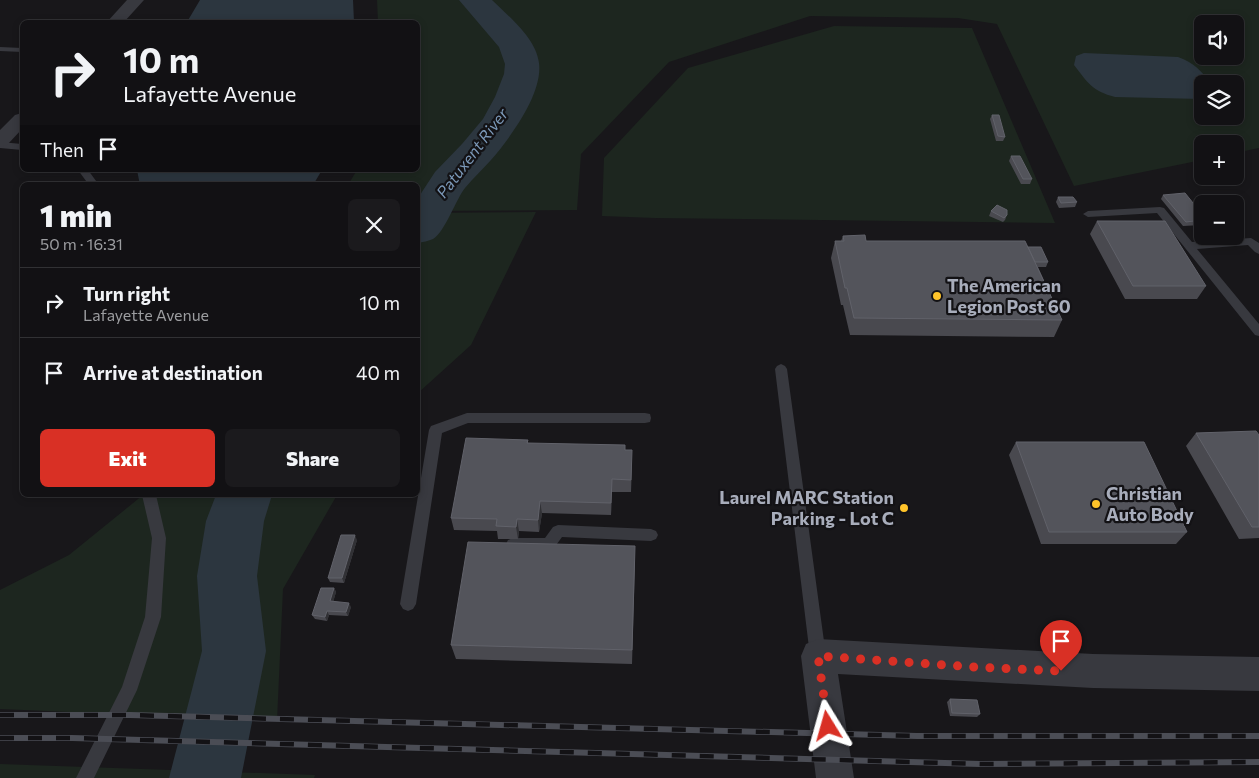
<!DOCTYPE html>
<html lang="en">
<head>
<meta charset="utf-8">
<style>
	body { margin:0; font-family:Commissioner,sans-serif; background:#1b1a1d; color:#f1f3f6; height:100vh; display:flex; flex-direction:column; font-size:19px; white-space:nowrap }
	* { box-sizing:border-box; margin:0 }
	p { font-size:16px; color:#9c9da0 }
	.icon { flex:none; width:28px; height:28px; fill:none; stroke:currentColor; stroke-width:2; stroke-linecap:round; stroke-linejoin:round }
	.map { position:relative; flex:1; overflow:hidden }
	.side { position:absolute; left:20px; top:182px; width:400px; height:315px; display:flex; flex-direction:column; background:#121114; border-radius:8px; box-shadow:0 2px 8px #0003,0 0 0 1px #313134 }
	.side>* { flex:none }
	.top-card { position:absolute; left:20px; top:20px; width:400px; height:152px; border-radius:8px; box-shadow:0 2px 8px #0003,0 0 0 1px #313134; background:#121114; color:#f1f3f6; overflow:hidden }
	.buttons { position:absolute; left:1194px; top:15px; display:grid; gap:10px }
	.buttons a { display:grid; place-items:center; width:50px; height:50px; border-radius:8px; background:#121114; box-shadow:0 2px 8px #0003,0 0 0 1px #313134; font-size:25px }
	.pin { position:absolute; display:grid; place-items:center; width:42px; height:42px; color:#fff; margin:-51px -21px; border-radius:50% 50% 50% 0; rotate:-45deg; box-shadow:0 0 5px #0007 }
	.pin .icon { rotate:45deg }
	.me { position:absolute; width:55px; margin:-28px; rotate:352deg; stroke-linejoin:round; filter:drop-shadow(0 0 4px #0008) }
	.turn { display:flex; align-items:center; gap:18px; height:105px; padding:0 20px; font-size:22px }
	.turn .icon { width:65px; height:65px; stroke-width:2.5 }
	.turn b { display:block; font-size:35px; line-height:42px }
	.then { display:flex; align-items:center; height:48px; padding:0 20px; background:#0003; gap:10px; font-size:19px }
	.round { display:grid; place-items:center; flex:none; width:52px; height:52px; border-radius:8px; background:#1b1a1d }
	.head { display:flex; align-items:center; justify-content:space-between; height:85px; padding:0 20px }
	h1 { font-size:30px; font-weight:800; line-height:38px }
	.action { display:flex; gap:10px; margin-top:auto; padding:10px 20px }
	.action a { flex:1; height:58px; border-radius:8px; background:#d93025; color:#fff; font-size:20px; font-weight:800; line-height:58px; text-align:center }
	.action a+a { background:#1b1a1d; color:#f1f3f6 }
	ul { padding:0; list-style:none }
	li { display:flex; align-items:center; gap:15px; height:70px; padding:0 20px; border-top:1px solid #313134 }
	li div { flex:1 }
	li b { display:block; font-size:19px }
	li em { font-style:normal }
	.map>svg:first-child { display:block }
	.green { fill:#1d261f; fill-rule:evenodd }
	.water { fill:#2c363f }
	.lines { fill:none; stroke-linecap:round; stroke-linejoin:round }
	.river { fill:#2c363f; fill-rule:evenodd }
	.service { fill:#38393f; fill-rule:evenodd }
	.minor { fill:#38393f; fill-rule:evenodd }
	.tertiary { fill:#38393f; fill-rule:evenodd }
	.rail-casing { stroke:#4b4d55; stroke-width:6 }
	.rail { stroke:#131215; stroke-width:4.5; stroke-dasharray:14; stroke-linecap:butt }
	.wall { fill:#49494f }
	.shaded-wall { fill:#313135 }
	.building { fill:#53545b; stroke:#61626a }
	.route { stroke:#d93025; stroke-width:9; stroke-dasharray:0 16.2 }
	.poi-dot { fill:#ffc42a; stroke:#131215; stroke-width:2 }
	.labels { text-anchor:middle; stroke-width:4.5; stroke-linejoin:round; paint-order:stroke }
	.far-water-label { font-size:16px; font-style:italic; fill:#7c99b9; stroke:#131215 }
	.poi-label { font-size:18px; font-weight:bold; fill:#a8adbb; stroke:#131215; text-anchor:start }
</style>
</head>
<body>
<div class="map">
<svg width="1259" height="778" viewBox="0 0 1259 778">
	<rect width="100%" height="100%" fill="#18171a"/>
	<path class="green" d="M377 0H1259V148L1235 153V144H1202V160L1074 186 997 24 958 18 810 16 669 62 581 154 577 210 418 211V185H348L357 170H418V22H378ZM1202 24H1235V56H1202ZM1202 84H1235V116H1202Z
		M834 26 972 28 1055 223 655 218 602 216 604 158 688 68Z
		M536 212 471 345 418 393V213Z
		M143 495H337L283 589 277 721 0 709V590L69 555Z
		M0 764 315 775 314 778H0Z"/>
	<path class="water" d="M200 0H353L354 22H187Z
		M1084 53 1178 57C1194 63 1201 70 1211 84H1202V99L1115 97C1092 91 1088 83 1074 65L1076 56Z
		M137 170H322L313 185H140Z"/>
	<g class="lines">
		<path class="river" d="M459 0H492C509 17 536 38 539 63 543 94 510 138 491 160 483 169 473 178 465 188 456 199 445 232 433 239 429 241 422 242 418 243V198L435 172 462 144 483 119 495 97 504 74 505 64 499 47Z
			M216 495H272L264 521 257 576 266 651 241 778H169L202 651 197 576 206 521Z"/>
		<path class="service" d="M0 47 22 48V52L0 51Z
			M0 142 22 144V150L0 148Z
			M78 170H88L99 185H89Z
			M1160 207 1164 208 1192 242 1251 238 1259 243V254L1255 252 1248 245 1197 249 1259 324V336L1255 335 1157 213 1088 217 1083 214 1088 211Z
			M781 364 785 366 787 369 826 656 824 661 818 664 812 661 810 656 775 369 777 366Z
			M467 413H645L650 414 651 418 650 422 645 423H468L442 433 416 604 413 609 408 611 403 609 400 604 429 430 431 426Z
			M142 495H156L166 538 161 617 137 690 94 778H76L122 687 145 617 152 538Z
			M558 525 651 529 656 531 658 535 656 539 651 541 562 537 554 548 549 550H513L508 548 506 544 508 540 513 538H545L553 527Z"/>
		<path class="minor" d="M127 0H144L124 22H107Z
			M22 113V129L7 145 0 147V130L15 115Z"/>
		<path class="tertiary" d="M818 639 1093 654 1259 657V691L1093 688 838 674 854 778H816L801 656 806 644Z"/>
		<g class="rail-casing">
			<path id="rail" d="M0 715H130L917 736H1259
				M0 738H72L980 764 1259 762"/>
		</g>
		<use href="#rail" class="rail"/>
	</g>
	<path class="wall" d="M992 115 1005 137 1003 141H996L990 119Z
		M1011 156 1032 179 1030 184H1021L1009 161Z
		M1163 195 1202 214V225L1183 226 1161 199Z
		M1058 197 1077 202 1075 207 1059 208 1056 202Z
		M991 211 1007 215 1005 220 1003 222 989 216Z
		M1097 221 1206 286 1197 299H1125L1090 234Z
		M843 236 866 241 1028 247 1048 262 1046 267H1038L1062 320 1054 337 850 335 843 305H841L831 258 835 241H841Z
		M1196 433 1259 435V538L1239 539 1186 446Z
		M528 440V443L625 450 632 463 631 492H612L611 515 542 513 539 532 519 531 518 539H498L497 531 454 530 451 518Z
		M1016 442 1187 532 1176 544H1041L1009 455Z
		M357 540 344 583 330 582 328 578Z
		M635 561 632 664 456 659 451 645Z
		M334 588 336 592 333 602 351 607 348 616 329 615 327 621 315 619 312 615Z
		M950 699 980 714 977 717 950 716 947 702Z"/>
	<path class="shaded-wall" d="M612 479V492L611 515V503Z
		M540 501 542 513 539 532 538 520Z
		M517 519 519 531 518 539 516 527Z
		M355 535 357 540 344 583 342 578Z
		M334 588 336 592 332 606 330 601Z
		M349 603 351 607 348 616 346 612Z
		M327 611 329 615 327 621 325 617Z"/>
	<path class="building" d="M992 115H999L1005 137 998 136Z
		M1011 156H1020L1032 179H1023Z
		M1185 193 1202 214V220L1186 222 1163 195Z
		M1058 197H1073L1077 202 1061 203Z
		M997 205 1007 210V215L1004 218 991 211Z
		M1097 221H1165L1206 286H1133Z
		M865 235 866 241H1025L1062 320 854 318 847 288H845L835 241H844L843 236Z
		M1028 247H1041L1048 262H1035Z
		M1256 431 1259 435V527H1252L1196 433Z
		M466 438 528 440 527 443 625 445V450H632L631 480 612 479 611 503 540 501 538 520 517 519 516 527 496 526 497 519 451 518Z
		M1016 442H1144L1187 532H1049Z
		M341 535H355L342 578H328Z
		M468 542 635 546 632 650 451 645Z
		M321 588H334L330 601 349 603 346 612 327 611 325 617 312 615Z
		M950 699 977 700 980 714 952 713Z"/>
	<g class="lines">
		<path class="route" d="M828 726 818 656 974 667 1061 671"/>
	</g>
	<g class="poi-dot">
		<circle cx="937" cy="296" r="5"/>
		<circle cx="1096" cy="504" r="5"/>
		<circle cx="904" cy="508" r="5"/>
	</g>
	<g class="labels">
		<g class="far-water-label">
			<text transform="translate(472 153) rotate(-53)" y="6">Patuxent River</text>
		</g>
		<g class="poi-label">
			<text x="947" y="292">The American<tspan x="947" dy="21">Legion Post 60</tspan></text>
			<text x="1106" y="500">Christian<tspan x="1106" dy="21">Auto Body</tspan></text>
			<text x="894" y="504" text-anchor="end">Laurel MARC Station<tspan x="894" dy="21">Parking - Lot C</tspan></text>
		</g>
	</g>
</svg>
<div class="buttons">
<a><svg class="icon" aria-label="sound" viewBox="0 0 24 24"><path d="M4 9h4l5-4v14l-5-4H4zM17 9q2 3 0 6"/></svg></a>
<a><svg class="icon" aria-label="layers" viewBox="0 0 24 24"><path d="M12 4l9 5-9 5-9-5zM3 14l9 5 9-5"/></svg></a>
<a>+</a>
<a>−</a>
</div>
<div class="pin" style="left:1061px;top:671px;background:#d93025"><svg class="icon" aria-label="arrive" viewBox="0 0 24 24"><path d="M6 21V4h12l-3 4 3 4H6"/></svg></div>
<svg class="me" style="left:828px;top:726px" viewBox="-20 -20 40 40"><path d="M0-17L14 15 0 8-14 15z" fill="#d93025" stroke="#fff" stroke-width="4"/></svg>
<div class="top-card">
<div class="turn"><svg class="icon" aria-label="right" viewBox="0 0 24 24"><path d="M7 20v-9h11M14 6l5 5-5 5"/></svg><div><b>10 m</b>Lafayette Avenue</div></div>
<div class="then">Then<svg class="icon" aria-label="arrive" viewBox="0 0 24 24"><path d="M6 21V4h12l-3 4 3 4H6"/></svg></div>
</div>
<section class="side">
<div class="head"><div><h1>1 min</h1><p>50 m · 16:31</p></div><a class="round"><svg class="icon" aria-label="close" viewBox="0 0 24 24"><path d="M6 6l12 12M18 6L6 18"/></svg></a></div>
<ul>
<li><svg class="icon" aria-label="right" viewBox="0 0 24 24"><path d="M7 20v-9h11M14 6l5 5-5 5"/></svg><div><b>Turn right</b><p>Lafayette Avenue</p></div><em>10 m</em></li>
<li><svg class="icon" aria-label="arrive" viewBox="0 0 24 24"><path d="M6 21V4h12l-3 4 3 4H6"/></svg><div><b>Arrive at destination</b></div><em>40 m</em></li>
</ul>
<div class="action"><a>Exit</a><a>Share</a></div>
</section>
</div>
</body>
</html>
